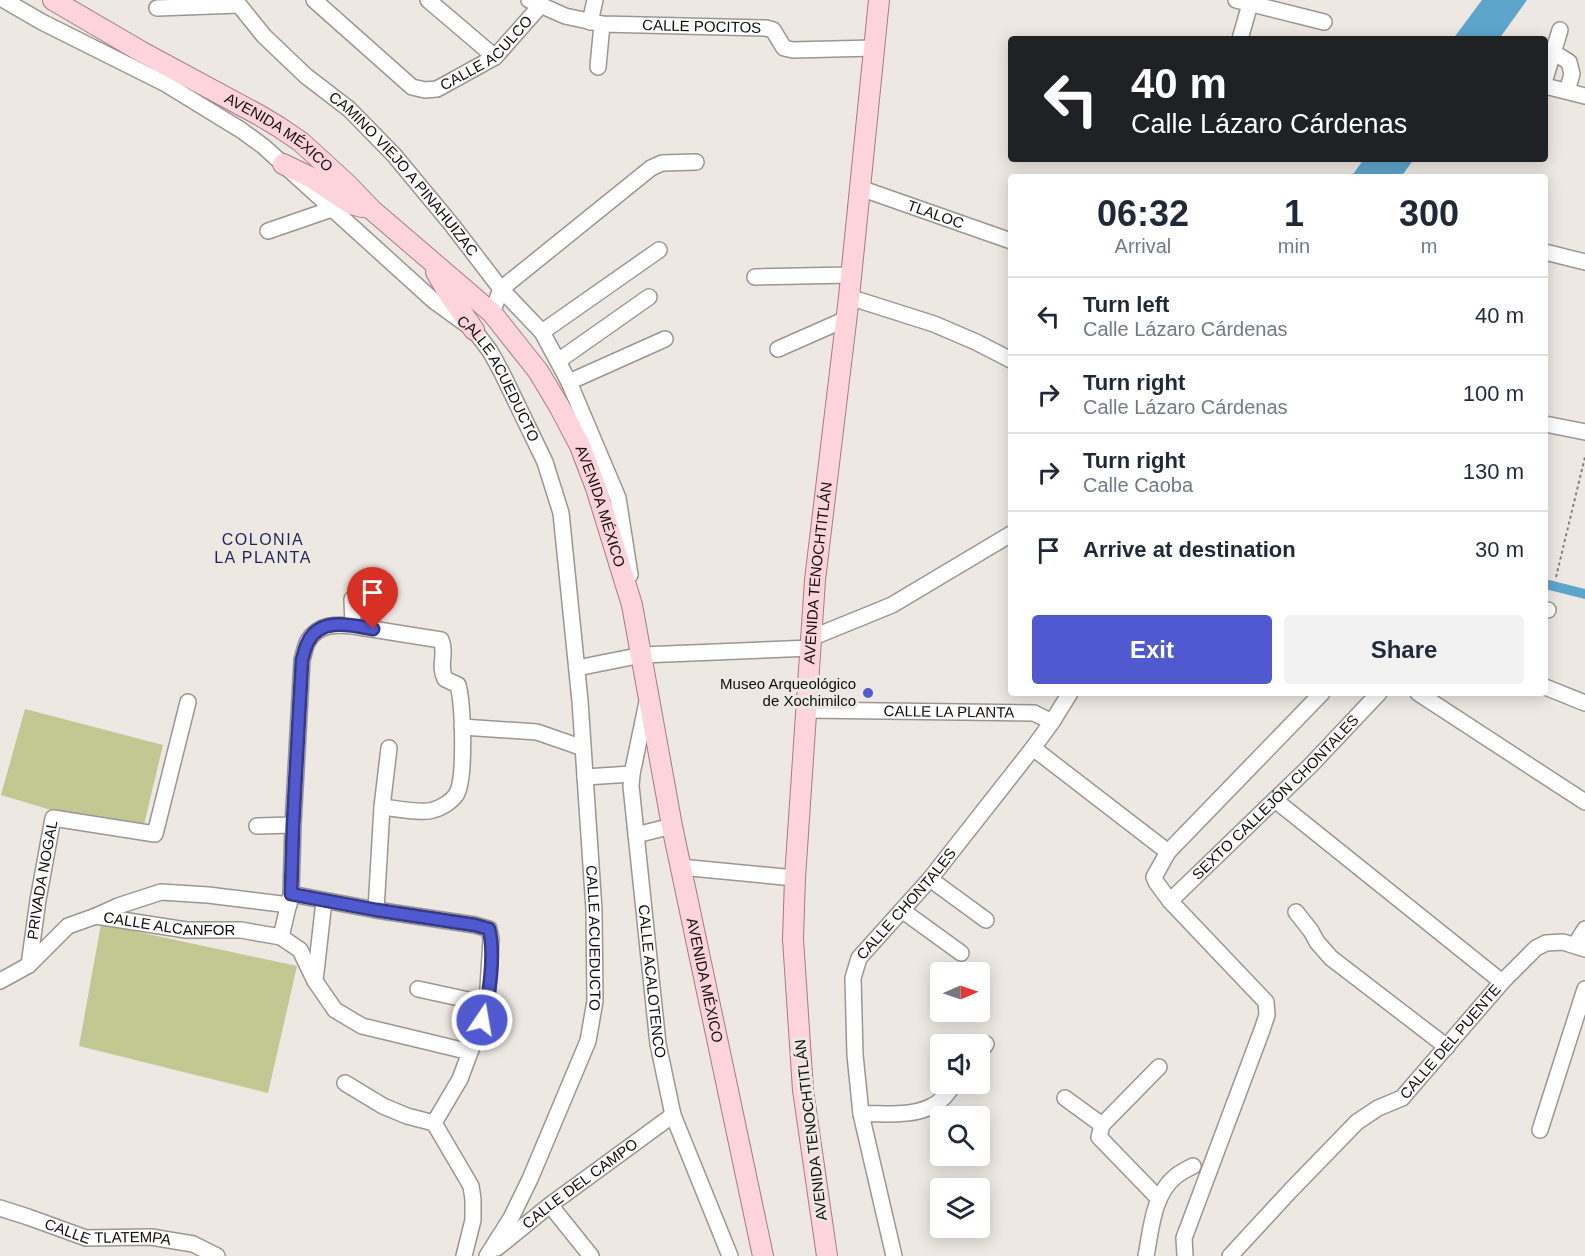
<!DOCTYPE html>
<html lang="en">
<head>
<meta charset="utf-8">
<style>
	body { margin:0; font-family:Arial,sans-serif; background:#f2f2f3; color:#1f2937; height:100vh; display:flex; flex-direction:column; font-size:22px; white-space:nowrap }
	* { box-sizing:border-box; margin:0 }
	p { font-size:20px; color:#747a83 }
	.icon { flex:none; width:33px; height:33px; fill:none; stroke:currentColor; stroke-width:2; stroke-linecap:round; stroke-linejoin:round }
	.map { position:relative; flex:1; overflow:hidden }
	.panel { position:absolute; left:1008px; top:174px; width:540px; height:522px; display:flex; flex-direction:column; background:#fff; border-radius:6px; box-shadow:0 3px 15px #0003 }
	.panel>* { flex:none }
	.banner { position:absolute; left:1008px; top:36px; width:540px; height:126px; border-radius:6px; box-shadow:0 3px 15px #0003; background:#202124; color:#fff; overflow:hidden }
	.needle { width:39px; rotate:88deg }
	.fabs { position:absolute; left:930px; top:962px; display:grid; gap:12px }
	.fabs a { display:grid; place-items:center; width:60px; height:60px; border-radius:6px; background:#fff; box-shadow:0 3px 15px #0003; font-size:30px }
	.pin { position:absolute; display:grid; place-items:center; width:51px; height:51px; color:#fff; margin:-62px -26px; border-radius:50% 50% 50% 0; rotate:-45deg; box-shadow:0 0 6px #0007 }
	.pin .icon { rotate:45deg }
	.me { position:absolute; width:66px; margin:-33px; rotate:12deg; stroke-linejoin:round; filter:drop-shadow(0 0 4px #0008) }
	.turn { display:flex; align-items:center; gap:21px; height:126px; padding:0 24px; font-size:27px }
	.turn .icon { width:78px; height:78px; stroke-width:2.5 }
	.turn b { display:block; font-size:42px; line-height:51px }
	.eta { display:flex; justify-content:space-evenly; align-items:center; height:102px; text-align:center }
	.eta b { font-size:36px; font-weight:700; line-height:42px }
	.button { display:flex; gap:12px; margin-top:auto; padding:12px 24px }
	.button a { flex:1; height:69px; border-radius:6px; background:#5059d0; color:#fff; font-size:24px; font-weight:700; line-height:69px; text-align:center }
	.button a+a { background:#f2f2f3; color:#1f2937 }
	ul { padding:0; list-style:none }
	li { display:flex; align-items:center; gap:18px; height:78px; padding:0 24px; border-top:2px solid #e0e1e3 }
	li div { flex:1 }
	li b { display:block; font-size:22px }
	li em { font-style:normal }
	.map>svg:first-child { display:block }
	.green { fill:#c2c892 }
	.water { fill:#5ea5cc }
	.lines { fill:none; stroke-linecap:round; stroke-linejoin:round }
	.minor-casing { stroke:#9b9691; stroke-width:18 }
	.major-casing { stroke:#a87a84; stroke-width:22 }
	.path { stroke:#84817c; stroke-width:2; stroke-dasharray:3 3; stroke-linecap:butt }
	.minor { stroke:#fff; stroke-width:15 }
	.major { stroke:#fdd3dc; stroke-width:20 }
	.route-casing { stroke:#343a87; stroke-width:15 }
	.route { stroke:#5059d0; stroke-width:10 }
	.poi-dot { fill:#5059d0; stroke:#ede8e2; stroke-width:2 }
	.labels { text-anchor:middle; stroke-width:6; stroke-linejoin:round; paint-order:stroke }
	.street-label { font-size:15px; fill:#0f0d0b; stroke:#ede8e2 }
	.poi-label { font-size:15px; fill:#0f0d0b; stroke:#ede8e2; text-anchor:end }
	.neighbourhood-label { font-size:16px; letter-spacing:1.5px; fill:#1e235c; stroke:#ede8e2 }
</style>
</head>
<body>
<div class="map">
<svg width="1585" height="1256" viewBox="0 0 1585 1256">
	<rect width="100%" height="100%" fill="#ede8e2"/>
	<path class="green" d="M25 709 163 745 141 837 1 795Z
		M101 924 297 966 268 1093 79 1046Z"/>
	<path class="water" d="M1482 0H1527L1499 39H1453Z
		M1364 159H1414L1401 177H1351Z
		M1545 579 1585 589V599L1545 589Z"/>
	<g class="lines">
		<g class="minor-casing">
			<g id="minor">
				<path id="s1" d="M4 0 42 22 166 84 241 130 263 146 434 301 474 330 490 351 502 373 545 462 561 513 580 701 594 910 595 1001 588 1041 530 1179 511 1218 487 1256"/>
				<path id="s2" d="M235 0 264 36 306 76 349 109 394 155 452 225 501 289 542 332 569 382 618 498 630 575"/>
				<path id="s3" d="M314 0 412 87 425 90 437 89 495 57 541 5"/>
				<path d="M428 0 495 57"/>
				<path id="s4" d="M529 0 565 16 602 24 766 28 773 30 784 48 793 50 874 48"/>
				<path d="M1236 0 1324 22"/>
				<path d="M157 8 239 5"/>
				<path d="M590 22 595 0"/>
				<path d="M1240 39 1250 4"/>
				<path d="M1553 52 1569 62 1572 74 1567 91"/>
				<path d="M598 67 602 24"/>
				<path d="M1545 79 1560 30"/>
				<path d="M1545 86 1585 96"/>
				<path id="s5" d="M860 188 1011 241"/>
				<path d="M268 231 332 209"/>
				<path d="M1545 252 1585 262"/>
				<path d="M755 277 850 275"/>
				<path d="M849 297 934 324 976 342 1011 360"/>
				<path d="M492 313 501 289 651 168 662 163 696 162"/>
				<path d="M542 332 659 250"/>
				<path d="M778 349 846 319"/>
				<path d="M558 361 649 297"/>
				<path d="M569 382 665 339"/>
				<path d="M1545 424 1585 432"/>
				<path d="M352 599 353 626"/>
				<path d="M1545 610H1548"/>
				<path d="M811 638 892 605 1011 534"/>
				<path d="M577 668 642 655 811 648"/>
				<path d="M1545 687 1585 703"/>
				<path d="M1418 693 1585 802"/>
				<path id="s6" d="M647 702 632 774 631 786 658 1044 673 1115 730 1256"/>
				<path id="s7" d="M807 710 1034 713 1052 722"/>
				<path d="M462 727 537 732 583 748"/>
				<path d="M1033 748 1168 852"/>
				<path d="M585 777 632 774"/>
				<path d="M1275 800 1502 982"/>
				<path d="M257 826 293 825"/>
				<path d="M636 835 672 826"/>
				<path d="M680 867 795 878"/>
				<path d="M930 879 986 920"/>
				<path d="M291 894 376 910 475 925 489 929 491 939 487 1004 482 1020 460 1079 434 1123 471 1186 473 1199V1220L464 1256"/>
				<path id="s8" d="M1170 901 1311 765 1379 693"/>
				<path d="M376 910 382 807 389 748"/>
				<path d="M903 911 961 953"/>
				<path d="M1296 912 1311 931 1317 942 1331 958 1447 1047"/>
				<path d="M96 916 118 906 161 892 208 895 289 905"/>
				<path d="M281 937 300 950 315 981 335 1010 362 1026 470 1052"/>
				<path d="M1575 945 1585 929"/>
				<path id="s9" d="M29 965 38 900 53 818 155 834 188 702"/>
				<path id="s10" d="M0 981 29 965 68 926 96 916 186 930H241L281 937 291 894 293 825 302 660C304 654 305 646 308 641 318 624 336 624 353 626L441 640C447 654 438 665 445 679L458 685C463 704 466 780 456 795 451 802 441 808 433 810 423 814 394 808 382 807"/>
				<path d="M315 981 324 901"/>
				<path d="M418 989 487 1004"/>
				<path d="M980 1052 986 1044"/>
				<path d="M345 1083 383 1106 407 1116 434 1123"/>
				<path d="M1065 1098 1102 1125"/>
				<path d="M861 1114C884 1113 912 1117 932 1106 942 1102 949 1091 955 1083"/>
				<path d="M1540 1130 1585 989"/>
				<path d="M1159 1199 1099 1137 1102 1125 1159 1067"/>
				<path d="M550 1205 591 1256"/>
				<path id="s11" d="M0 1208 28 1217 86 1238 151 1237 193 1244 217 1256"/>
				<path id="s12" d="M497 1248 550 1205 673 1115"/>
				<path id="s13" d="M894 1256 861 1114 855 1055 853 978 859 958 930 879 1033 748 1052 722 1070 693"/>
				<path d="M1146 1256C1151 1230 1153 1194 1176 1176 1181 1172 1187 1169 1193 1166"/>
				<path d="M1185 1256 1184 1238 1262 1030 1267 1015 1266 1002 1170 901 1156 882 1154 877 1168 852 1322 693"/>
				<path id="s14" d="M1230 1256 1291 1190 1357 1122 1378 1108 1402 1098 1502 982 1536 948 1546 943 1563 942 1585 949"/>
			</g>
		</g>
		<g class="major-casing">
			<g id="major">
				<path id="s15" d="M53 0 142 52 259 115 279 127 301 142 347 184 372 210 492 313 538 371 559 406 580 446 596 488 632 605 672 826 763 1256"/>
				<path d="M283 164 312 178 351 204 362 207"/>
				<path d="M436 272 447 291 474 330"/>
				<path id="s16" d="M827 1256 803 1090 793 939 795 878 815 580 849 297 879 0"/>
			</g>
		</g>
		<path class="path" d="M1556 577 1585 457"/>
		<use href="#minor" class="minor"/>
		<use href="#major" class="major"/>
	</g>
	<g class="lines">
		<g class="route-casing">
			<path id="route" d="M373 629C351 625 320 617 308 642 305 647 304 654 302 660L293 825 291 894 376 910 475 925 489 929C495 953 490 997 482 1020"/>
		</g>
		<use href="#route" class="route"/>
	</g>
	<circle class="poi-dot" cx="868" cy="693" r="6"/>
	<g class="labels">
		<g class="street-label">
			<text dy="5" stroke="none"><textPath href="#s4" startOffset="177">CALLE POCITOS</textPath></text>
			<text dy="5" stroke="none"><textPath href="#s3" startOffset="218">CALLE ACULCO</textPath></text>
			<text dy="5" stroke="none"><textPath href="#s15" startOffset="262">AVENIDA MÉXICO</textPath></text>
			<text dy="5" stroke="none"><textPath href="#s2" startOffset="243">CAMINO VIEJO A PINAHUIZAC</textPath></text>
			<text dy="5" stroke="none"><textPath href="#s5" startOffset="80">TLALOC</textPath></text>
			<text dy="5" stroke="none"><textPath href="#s1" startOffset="632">CALLE ACUEDUCTO</textPath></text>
			<text dy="5" stroke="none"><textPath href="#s15" startOffset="766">AVENIDA MÉXICO</textPath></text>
			<text dy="5" stroke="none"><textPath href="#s16" startOffset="686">AVENIDA TENOCHTITLÁN</textPath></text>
			<text dy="5" stroke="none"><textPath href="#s7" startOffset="142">CALLE LA PLANTA</textPath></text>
			<text dy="5" stroke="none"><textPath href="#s8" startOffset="148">SEXTO CALLEJÓN CHONTALES</textPath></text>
			<text dy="5" stroke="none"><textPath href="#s9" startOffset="86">PRIVADA NOGAL</textPath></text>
			<text dy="5" stroke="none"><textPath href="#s13" startOffset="375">CALLE CHONTALES</textPath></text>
			<text dy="5" stroke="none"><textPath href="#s10" startOffset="192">CALLE ALCANFOR</textPath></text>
			<text dy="5" stroke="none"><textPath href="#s1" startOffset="1208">CALLE ACUEDUCTO</textPath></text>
			<text dy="5" stroke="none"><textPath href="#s6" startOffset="282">CALLE ACALOTENCO</textPath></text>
			<text dy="5" stroke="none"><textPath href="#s15" startOffset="1252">AVENIDA MÉXICO</textPath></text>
			<text dy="5" stroke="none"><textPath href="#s14" startOffset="310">CALLE DEL PUENTE</textPath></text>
			<text transform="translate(811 1130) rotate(-97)" y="5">AVENIDA TENOCHTITLÁN</text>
			<text dy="5" stroke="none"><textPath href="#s12" startOffset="105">CALLE DEL CAMPO</textPath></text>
			<text dy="5" stroke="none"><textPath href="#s11" startOffset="112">CALLE TLATEMPA</textPath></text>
		</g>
		<g class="poi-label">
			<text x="856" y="689">Museo Arqueológico<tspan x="856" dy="17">de Xochimilco</tspan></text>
		</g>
		<g class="neighbourhood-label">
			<text x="263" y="545">COLONIA<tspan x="263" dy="18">LA PLANTA</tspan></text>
		</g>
	</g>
</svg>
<div class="fabs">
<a><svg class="needle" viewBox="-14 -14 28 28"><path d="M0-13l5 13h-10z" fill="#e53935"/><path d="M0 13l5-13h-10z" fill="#747a83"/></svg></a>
<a><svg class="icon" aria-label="sound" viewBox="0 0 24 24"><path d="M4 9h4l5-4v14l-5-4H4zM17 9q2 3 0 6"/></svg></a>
<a><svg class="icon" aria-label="search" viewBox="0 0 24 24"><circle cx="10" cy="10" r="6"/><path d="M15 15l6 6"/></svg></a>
<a><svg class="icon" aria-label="layers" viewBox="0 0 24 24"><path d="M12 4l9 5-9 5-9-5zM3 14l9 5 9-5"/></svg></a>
</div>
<div class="pin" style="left:373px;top:629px;background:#d93025"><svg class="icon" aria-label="arrive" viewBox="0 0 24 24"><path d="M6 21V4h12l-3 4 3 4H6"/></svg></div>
<svg class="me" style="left:482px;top:1020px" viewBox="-20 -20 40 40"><circle r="17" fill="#5059d0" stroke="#fff" stroke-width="3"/><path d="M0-11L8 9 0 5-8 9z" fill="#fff"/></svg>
<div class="banner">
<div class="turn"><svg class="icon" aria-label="left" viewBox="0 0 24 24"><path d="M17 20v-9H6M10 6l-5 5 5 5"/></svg><div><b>40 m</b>Calle Lázaro Cárdenas</div></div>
</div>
<section class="panel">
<div class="eta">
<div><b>06:32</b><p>Arrival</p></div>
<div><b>1</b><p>min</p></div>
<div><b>300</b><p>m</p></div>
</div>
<ul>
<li><svg class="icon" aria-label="left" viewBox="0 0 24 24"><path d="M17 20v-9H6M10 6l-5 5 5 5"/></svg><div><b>Turn left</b><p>Calle Lázaro Cárdenas</p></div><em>40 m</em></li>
<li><svg class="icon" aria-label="right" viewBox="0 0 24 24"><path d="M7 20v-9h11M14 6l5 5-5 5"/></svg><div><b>Turn right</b><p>Calle Lázaro Cárdenas</p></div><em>100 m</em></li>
<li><svg class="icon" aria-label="right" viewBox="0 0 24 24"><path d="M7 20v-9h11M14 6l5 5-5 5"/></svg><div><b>Turn right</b><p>Calle Caoba</p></div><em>130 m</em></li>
<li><svg class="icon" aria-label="arrive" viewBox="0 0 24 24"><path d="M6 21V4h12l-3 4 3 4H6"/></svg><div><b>Arrive at destination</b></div><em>30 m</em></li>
</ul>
<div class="button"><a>Exit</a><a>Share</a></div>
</section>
</div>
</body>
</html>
